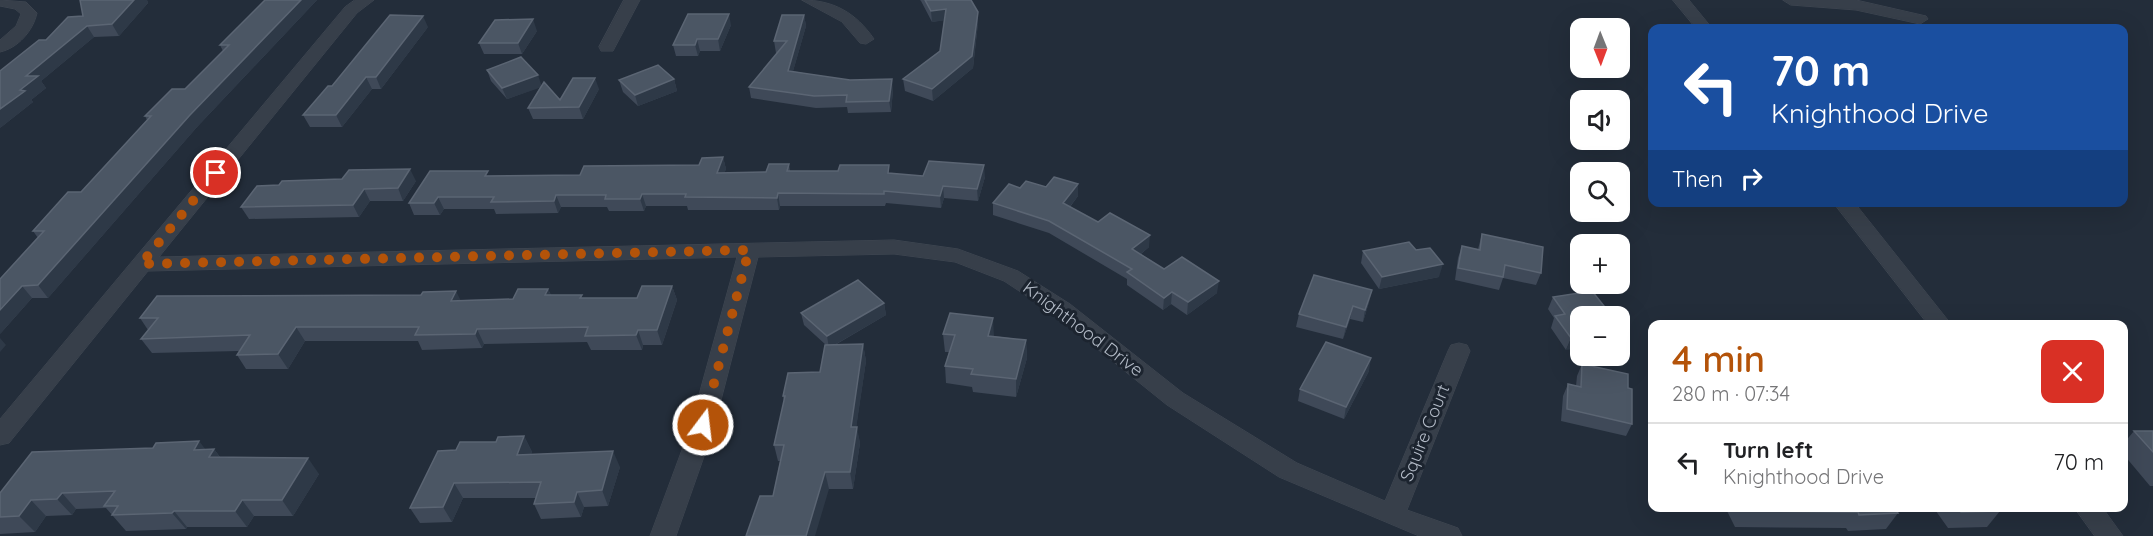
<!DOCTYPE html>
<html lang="en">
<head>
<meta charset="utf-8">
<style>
	body { margin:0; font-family:Quicksand,sans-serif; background:#f6f6f6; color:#202124; height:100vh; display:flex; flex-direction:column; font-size:22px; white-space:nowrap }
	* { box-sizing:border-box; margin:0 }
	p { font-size:20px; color:#757577 }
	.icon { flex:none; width:33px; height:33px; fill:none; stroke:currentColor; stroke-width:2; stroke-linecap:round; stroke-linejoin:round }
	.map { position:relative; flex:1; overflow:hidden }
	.side { position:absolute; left:1648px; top:320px; width:480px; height:192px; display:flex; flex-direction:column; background:#fff; border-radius:12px; box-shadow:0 6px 24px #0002 }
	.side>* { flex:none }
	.hud { position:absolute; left:1648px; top:24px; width:480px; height:183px; border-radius:12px; box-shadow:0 6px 24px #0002; background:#1a4fa0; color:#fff; overflow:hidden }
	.needle { width:39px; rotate:179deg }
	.fabs { position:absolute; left:1570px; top:18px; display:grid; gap:12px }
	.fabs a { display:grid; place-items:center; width:60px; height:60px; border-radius:12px; background:#fff; box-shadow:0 6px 24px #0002; font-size:30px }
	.pin { position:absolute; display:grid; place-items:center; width:51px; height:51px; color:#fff; margin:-26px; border:3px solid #fff; border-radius:50%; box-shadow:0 2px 6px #0007 }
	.me { position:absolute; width:66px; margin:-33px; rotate:15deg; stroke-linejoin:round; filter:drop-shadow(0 0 4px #0008) }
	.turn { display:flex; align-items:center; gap:21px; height:126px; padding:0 24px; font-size:27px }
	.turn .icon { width:78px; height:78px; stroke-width:2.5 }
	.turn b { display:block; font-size:42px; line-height:51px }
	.then { display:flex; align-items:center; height:57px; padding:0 24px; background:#0003; gap:12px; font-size:22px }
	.round { display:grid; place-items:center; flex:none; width:63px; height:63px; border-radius:12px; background:#f6f6f6 }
	.overview { display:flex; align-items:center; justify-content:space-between; height:102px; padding:0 24px }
	h1 { font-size:36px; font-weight:600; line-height:45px; color:#b45309 }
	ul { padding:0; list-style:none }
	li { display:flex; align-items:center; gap:18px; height:78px; padding:0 24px; border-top:2px solid #e0e0e0 }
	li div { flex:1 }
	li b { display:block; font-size:22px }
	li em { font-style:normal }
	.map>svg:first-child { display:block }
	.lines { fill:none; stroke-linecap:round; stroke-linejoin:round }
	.street-casing { stroke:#404853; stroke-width:1 }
	.street { fill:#373f4a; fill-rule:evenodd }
	.wall { fill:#3f4958 }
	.shaded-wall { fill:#2e3947 }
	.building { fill:#4b5664; stroke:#5b6573; stroke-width:1.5 }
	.route { stroke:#b45309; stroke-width:10; stroke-dasharray:0 18 }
	.labels { text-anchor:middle; stroke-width:6; stroke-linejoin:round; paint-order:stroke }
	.street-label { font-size:18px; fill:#b2bac6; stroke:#1c242f }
</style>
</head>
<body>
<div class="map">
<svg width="2153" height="536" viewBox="0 0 2153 536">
	<rect width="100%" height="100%" fill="#232d3a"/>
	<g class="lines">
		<g class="street-casing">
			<path id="street" d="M0 0 26 2 37 13C33 31 18 48 0 52V40L16 26 21 14 15 9 0 6Z
				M355 0H374L357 13 159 257 894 240 958 249 1018 271 1070 304 1183 393 1297 463 1385 501 1448 351 1451 345 1459 343 1467 345 1470 351 1407 510 1458 528 1462 536H1419L1279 477 1167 405 1054 314 1004 281 955 262 894 254 758 257 713 431 676 536H650L689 431 737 257 148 271 9 443 0 445V419L345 7Z
				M624 0H640L613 51H601L599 47Z
				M802 0C834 0 856 13 874 39L866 44 860 43 842 22Z
				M1673 0H1689L1712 28H1696Z
				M1783 0H1856L1926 16 1928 19 1920 24 1856 10 1791 5Z
				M1833 202H1854L1951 324H1928Z
				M2074 507H2102L2123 536H2095Z"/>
		</g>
		<use href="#street" class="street"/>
	</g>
	<path class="wall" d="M80 0H147L148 3 119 36 94 37 41 81 46 88 31 100 33 102 0 128 46 40 83 16Z
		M265 0H317L197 127 48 298H32L0 334 38 238 33 231 81 192 147 120 145 116 185 89 223 51 220 45Z
		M920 0H971L978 23 973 68 933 101 905 91 903 79 940 51 944 20 932 22 921 1Z
		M804 15 806 26 793 71 893 90 891 112 848 113 847 107 816 108 751 98 749 87 777 53H776L774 41Z
		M731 25 720 51H700L698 56H676L673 45Z
		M428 27 381 89H372L342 127H310L303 115 332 86Z
		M537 31 522 54H484L479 43Z
		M487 70 541 86 560 100 599 89 583 119H533L528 108 540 87 507 99 491 81Z
		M674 79 677 91 638 106 623 92 619 80Z
		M723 157 726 169 724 173 766 172 789 164 790 171 890 174 923 176 985 177 978 201 944 198 941 208 886 203 885 206H780L779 210H688L687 206H646L644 211H609L607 207H561L558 213 496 214 494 209H444L440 215H414L409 203 490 176 580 175 699 165Z
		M416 181 403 201H370L359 217 249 219 241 207Z
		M1020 188 1078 196 1070 207 1098 222 1149 247 1141 254 1164 269 1217 293 1187 315 1171 304 1163 310 1127 285V279L1049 233 993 215V203Z
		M1482 234 1541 273 1536 285 1503 278 1499 290 1455 280 1458 258 1462 246 1478 249Z
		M1416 250 1439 277 1379 289 1361 263 1363 251Z
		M672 286 677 300 662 345H643L642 350H591L587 342 484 344 482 348 422 350 418 341H305L288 369H246L237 355 239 351 152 353 141 339 148 330 140 318 460 300 513 299 548 289 551 295 583 298H637Z
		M1372 290 1369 302 1363 322 1350 319 1343 339 1296 327 1299 314Z
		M1592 291 1566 350 1551 328 1554 318 1548 309 1553 297Z
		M884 303 886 315 835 345 863 344 866 361 856 427 860 443 853 489H829L773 496 780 461H778L774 445 784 401 783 396 820 372 826 345 804 325 801 313Z
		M943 334 994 336 1026 340 1027 358 1016 397 973 392 972 387 946 383 945 366 949 352H945Z
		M1582 364 1628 388 1632 424 1626 436 1561 421 1563 396 1568 384 1576 386 1577 376Z
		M1369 371 1344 419 1298 401 1300 389Z
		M2134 431H2153V486H2150L2124 455V443Z
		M524 436 532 452 531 454 620 467 608 506 584 507 581 517 541 519 534 504 536 498H463L452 522 420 523 410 508 456 450Z
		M214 449 220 457 319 474 293 516H254L247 527H187L186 529 126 531 106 508 76 509 72 515 46 516 35 532 0 534V493L206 450Z
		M1725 507H1894L1898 513 1886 529 1848 531 1846 528 1735 527Z
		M1933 507H2018L1998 508 2000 511 1987 527 1948 528Z"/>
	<path class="shaded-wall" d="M134 0H147L148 3 119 36 112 24Z
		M301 0H317L197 127 48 298 38 285 190 115Z
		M946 9 947 20 932 22 931 11Z
		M978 12V23L973 68 933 101 932 89Z
		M729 14 731 25 720 51 718 39Z
		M804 15 806 26 790 82 788 71Z
		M423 16 428 27 381 89 376 77Z
		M533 19 537 31 522 54 518 43Z
		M87 26 94 37 41 81 46 88 31 100 33 102 0 128V109L20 90 26 76Z
		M697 39 700 51 698 56 695 45Z
		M538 75 542 87 507 99 502 88Z
		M366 77 372 89 342 127 336 115Z
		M595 78 599 89 583 119 579 107Z
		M674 79 677 91 638 106 635 95Z
		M892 79 893 90 891 112 889 101Z
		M723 157 726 169 720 185 717 173Z
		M984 165 985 177 978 201 977 189Z
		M410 169 416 181 403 201 398 188Z
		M1078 184V196L1063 215V203Z
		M943 186 944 198 941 208 940 196Z
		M364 189 370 201 359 217 353 205Z
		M778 193 780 206 779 210 777 198Z
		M642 194 646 206 644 211 640 199Z
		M556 195 561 207 558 213 554 201Z
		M438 197 444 209 440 215 434 203Z
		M1150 235 1149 247 1132 261V249Z
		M1443 264 1439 277 1379 289 1382 277Z
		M1219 281 1217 293 1187 315 1188 302Z
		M22 286 32 298 0 334V310Z
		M672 286 677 300 662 345 657 330Z
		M548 289 554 303 545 295Z
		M1372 290 1369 302 1363 322 1365 310Z
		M456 291 463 305 451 301Z
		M1172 292 1171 304 1163 310 1164 298Z
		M884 303 886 315 829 348 827 336Z
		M1353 306 1350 319 1343 339 1346 327Z
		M993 318 994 336 989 353 988 336Z
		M296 327 305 341 288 369 278 354Z
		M477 329 484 344 482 348 475 334Z
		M638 330 643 345 642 350 636 335Z
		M1581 336V348L1566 350 1571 338Z
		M0 338 6 345 0 352Z
		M1026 340 1027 358 1016 397V379Z
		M863 344 866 361 854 443 851 427Z
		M1371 358 1369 371 1344 419 1346 407Z
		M857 427 860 443 853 489 850 472Z
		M524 436 532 452 524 470 517 455Z
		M199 441 210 455 214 449 226 466 194 450Z
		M613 451 620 467 608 506 602 490Z
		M308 458 319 474 293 516 282 500Z
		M825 472 829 489 815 536H806Z
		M454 483 463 498 452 522 443 507Z
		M577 492 584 507 581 517 574 502Z
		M62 493 76 509 72 515 57 499Z
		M31 500 46 516 35 532 19 516Z
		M242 500 254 516 247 527 235 511Z
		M174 511 187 527 186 529 172 513Z"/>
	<path class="building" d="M80 0H134L112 24 87 26 26 76H38L20 90 25 91 0 109V71L39 40H46L68 17 83 16Z
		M265 0H301L190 115 38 285 22 286 0 310V279L44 231H33L68 192H81L151 116H145L172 89H185L229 45H220Z
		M925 0H971L978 12 972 56 932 89 903 79 940 51 946 9 931 11Z
		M688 14H729L718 39H697L695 45H673Z
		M390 15 423 16 376 77H366L336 115H303L328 86H332Z
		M782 15H804L788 71 850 80 892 79 889 101 846 102 847 95 814 96 749 87 787 41H774Z
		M533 19 518 43H479L495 20Z
		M521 57 538 75 502 88 487 70Z
		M658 65 674 79 635 95 619 80Z
		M573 78H595L579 107 528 108 544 82 560 100Z
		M723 157 717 173 766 172 769 164H789L787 171H838L840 165H889L888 173 923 176 929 161 984 165 977 189 943 186 940 196 884 191V194L778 193 777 198 685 197 686 194H642L640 199H605L606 195H556L554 201 491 202 494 197H438L434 203H409L430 171H488L485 176 580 175 584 166 699 165 702 158Z
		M410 169 398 188 364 189 353 205 241 207 257 186 279 185 282 181 342 179 349 170Z
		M1054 177 1078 184 1063 203 1098 222 1110 213 1150 235 1132 249 1164 269 1182 257 1219 281 1188 302 1172 292 1164 298 1127 272 1132 269 1049 221 993 203 1009 184 1020 188 1026 181 1046 187Z
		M1482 234 1543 247 1541 273 1505 265 1503 277 1458 268 1462 246 1480 250Z
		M1409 242 1416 250 1430 248 1443 264 1382 277 1363 251Z
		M1314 275 1372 290 1365 310 1353 306 1346 327 1299 314Z
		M858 280 884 303 827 336 801 313Z
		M642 286H672L657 330H638L636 335 585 336 588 327 477 329 475 334 415 335 419 327H296L278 354 237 355 250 335 141 339 158 318H140L157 296 421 295 423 292 456 291 451 301 513 299 518 289H548L545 295H582L580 298H637Z
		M1592 291 1612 316H1581V336L1571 338 1555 316 1565 314 1553 297Z
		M950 313 993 318 988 336 1026 340 1016 379 971 374 973 369 945 366 955 335 943 334Z
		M1326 342 1371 358 1346 407 1300 389Z
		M863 344 851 427H857L850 472H825L806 536H746L760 496H773L784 445H774L785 396H783L788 373 820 372 825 345Z
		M1582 364 1628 374V388L1632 389V424L1567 409 1568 384 1581 387Z
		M2134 431H2153V452Z
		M524 436 517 455 613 451 602 490 577 492 574 502 534 504 541 482 454 483 443 507 410 508 438 451 456 450 460 442H496L498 437Z
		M199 441 194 450 214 449 209 457 308 458 282 500H242L235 511H174L172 513 112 515 118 506H104L115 491 62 493 57 499 31 500 19 516 0 517V493L32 452 153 448 156 443Z
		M1743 507H1894L1898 513 1859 515 1858 512 1744 511Z
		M1957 507H1997L2000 511 1961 512Z"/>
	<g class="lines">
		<path class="route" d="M216 173 141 264 749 250 703 425"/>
	</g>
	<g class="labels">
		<g class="street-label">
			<text transform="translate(1083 329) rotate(37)" y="6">Knighthood Drive</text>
			<text transform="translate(1425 433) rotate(-68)" y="6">Squire Court</text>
		</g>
	</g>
</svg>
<div class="fabs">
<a><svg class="needle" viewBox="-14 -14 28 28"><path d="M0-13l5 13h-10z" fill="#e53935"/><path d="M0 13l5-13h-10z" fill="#757577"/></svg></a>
<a><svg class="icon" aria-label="sound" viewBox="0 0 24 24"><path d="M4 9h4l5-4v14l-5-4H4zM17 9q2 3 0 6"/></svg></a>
<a><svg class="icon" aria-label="search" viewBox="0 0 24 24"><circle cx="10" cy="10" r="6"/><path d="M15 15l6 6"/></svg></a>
<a>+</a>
<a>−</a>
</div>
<div class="pin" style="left:216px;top:173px;background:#d93025"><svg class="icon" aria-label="arrive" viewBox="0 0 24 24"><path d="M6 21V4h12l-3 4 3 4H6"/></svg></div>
<svg class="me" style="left:703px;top:425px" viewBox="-20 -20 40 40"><circle r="17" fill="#b45309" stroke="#fff" stroke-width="3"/><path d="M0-11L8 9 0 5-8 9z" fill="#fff"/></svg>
<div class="hud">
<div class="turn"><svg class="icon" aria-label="left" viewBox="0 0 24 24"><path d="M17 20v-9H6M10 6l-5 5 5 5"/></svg><div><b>70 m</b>Knighthood Drive</div></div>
<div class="then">Then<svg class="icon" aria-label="right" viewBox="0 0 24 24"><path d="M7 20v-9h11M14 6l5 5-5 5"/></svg></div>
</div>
<section class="side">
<div class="overview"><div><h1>4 min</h1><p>280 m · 07:34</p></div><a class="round" style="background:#d93025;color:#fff"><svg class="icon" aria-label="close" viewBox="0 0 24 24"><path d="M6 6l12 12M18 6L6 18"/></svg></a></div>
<ul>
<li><svg class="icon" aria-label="left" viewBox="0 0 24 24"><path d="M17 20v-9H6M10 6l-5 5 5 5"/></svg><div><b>Turn left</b><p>Knighthood Drive</p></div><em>70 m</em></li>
</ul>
</section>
</div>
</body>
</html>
